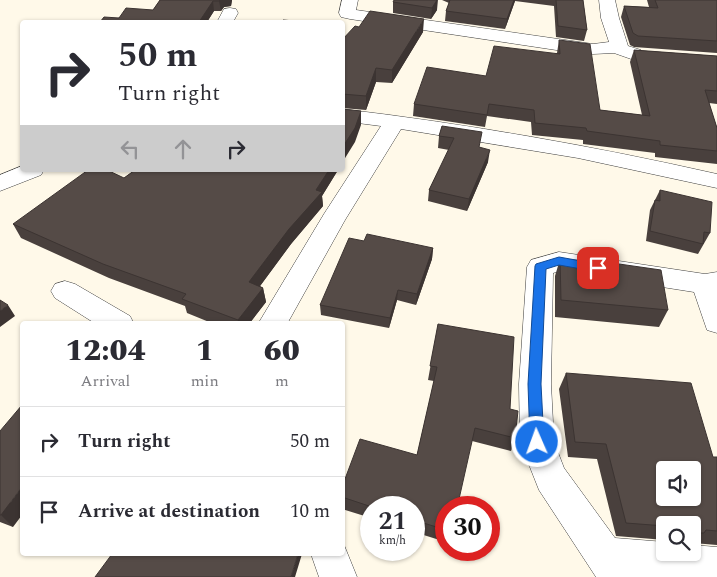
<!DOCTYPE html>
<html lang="en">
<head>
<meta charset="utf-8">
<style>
	body { margin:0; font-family:Spectral,serif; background:#f7f7f7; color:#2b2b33; height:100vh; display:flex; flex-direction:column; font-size:19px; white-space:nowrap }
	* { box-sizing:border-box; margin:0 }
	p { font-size:16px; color:#7c7c81 }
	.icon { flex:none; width:28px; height:28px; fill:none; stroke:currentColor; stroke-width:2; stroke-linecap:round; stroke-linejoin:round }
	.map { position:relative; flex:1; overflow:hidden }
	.side { position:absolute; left:20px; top:321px; width:325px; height:235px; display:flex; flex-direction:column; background:#fff; border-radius:5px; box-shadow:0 1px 4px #0004 }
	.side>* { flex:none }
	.banner { position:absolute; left:20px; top:20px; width:325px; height:152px; border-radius:5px; box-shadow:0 1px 4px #0004; background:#fff; color:#2b2b33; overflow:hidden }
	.controls { position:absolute; left:656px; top:461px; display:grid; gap:10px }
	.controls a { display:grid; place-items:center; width:45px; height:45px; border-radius:5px; background:#fff; box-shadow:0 1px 4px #0004; font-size:25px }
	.speed { position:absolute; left:360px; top:496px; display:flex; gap:10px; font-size:25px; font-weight:700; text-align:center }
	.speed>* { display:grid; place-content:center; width:65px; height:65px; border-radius:50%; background:#fff; box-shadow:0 1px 4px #0004; line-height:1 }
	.speed small { font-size:12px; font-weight:400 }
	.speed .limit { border:8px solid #d22; background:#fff; color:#111 }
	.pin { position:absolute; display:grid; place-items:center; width:42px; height:42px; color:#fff; margin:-21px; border-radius:10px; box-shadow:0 2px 8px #0006 }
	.me { position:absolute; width:55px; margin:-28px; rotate:358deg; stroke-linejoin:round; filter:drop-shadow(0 0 4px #0008) }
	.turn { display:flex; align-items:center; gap:18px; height:105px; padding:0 15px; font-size:22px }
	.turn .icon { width:65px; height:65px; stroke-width:2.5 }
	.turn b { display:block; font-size:35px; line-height:42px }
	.lanes { display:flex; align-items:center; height:48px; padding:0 15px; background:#0003; justify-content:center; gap:25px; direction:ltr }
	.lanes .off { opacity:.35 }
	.eta { display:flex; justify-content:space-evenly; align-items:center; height:85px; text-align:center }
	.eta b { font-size:30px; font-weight:800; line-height:35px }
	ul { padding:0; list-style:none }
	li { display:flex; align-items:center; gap:15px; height:70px; padding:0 15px; border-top:1px solid #e1e1e2 }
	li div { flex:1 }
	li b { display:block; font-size:19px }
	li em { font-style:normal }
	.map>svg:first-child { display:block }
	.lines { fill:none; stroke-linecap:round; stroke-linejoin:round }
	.minor-casing { stroke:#3e3e3e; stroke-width:1 }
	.minor { fill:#fff; fill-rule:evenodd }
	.wall { fill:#49403d }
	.shaded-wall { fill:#3c3432 }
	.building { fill:#554b47; stroke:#3c3432; fill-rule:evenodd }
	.route { fill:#1a73e8; stroke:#114b97 }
</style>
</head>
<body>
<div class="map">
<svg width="717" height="577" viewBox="0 0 717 577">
	<rect width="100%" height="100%" fill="#fff9e9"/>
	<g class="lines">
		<g class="minor-casing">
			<path id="minor" d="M342 0H358L356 10 593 44 609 42 601 18 599 0H615L619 18 628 46 641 50 643 54 641 58 634 60 614 53 593 54 563 51 350 19 341 17 339 13Z
				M230 8 236 9 238 13 233 22H217L224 9Z
				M342 109C468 124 593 146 717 174V188L578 158 401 129 345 220 287 324H258L324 214 381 126 342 121Z
				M22 166V170H44L41 175 0 191V175Z
				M559 252 705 274 717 272V333L707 330 694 292 560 271 553 273 551 384 554 442 564 468 615 538 665 542V552H692V545L717 547V577H596L539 490 520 442 519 384 527 267 531 260Z
				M65 281 75 284 130 316 134 324H96L55 298 51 291 55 284Z
				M342 540 357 577H319L311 554H342Z"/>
		</g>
		<use href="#minor" class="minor"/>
	</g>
	<path class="wall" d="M160 0H232L231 6 224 7 221 11H214L207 22H100L153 10Z
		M438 0 437 10 431 19 393 13V2Z
		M442 0H583L587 30 584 41 556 37 554 6 515 1 505 29 445 21 446 11 449 3Z
		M647 0H717V53L634 47 630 45 621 17 624 6 649 7Z
		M359 27 423 32 392 83 376 82 366 110 342 108V40Z
		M559 40 600 110 642 115 630 62 634 50 717 56V104L709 103 717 128V164L655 157V153L583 144V140L532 135 531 122 487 116 485 127 413 116 414 104 486 76 557 53Z
		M442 126 480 148 488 162 467 211 428 201 429 190 449 150 438 148 439 136Z
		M135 170H338L322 196 323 206 291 244 260 286 263 288 266 302 249 324H214L187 313 185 306 109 278 21 238 13 224 124 178Z
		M660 190 710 233 698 254 646 241 650 210Z
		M364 241 433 248 432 259 416 305 397 300 389 328 321 315 320 305Z
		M560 259 668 310 659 327 555 317V276Z
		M438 324 510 409 515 438 511 451 472 441 446 508V542L414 532V508H371V518L342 509V487L417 455 434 381 428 380Z
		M566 373 713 457H717V545L693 543 692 544V525H665V540L616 536 597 459 568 457 559 389Z
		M0 431 13 527 0 522Z"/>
	<path class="shaded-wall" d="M220 0H232L231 6 224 7 221 11 219 1Z
		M437 0V10L431 19 432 8Z
		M514 0H515V1L505 29 507 19Z
		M213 1 214 11 207 22H199Z
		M424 19 423 32 392 83V70Z
		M376 68V82L366 110V96Z
		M361 111V125L355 142 342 163V148Z
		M490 150 488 162 467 211 469 199Z
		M329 170H338L322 196 323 206 291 244 252 297 249 282 316 190Z
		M433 248 432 259 416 305 417 294Z
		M263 288 266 302 249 324H238V320Z
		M398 290 397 300 389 328 390 318Z
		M8 305 15 316 0 327V311Z
		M22 487V515L13 527 1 515Z
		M298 554H302L295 577H291Z"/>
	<path class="building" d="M160 0H220L219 1H213L199 22H100L104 17 119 18 126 8 153 10Z
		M394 0H437L432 8 393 2Z
		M450 0H514L507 19 446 11Z
		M556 0H583L587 30 558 26Z
		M655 0H717V41L638 36 633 33 624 6 658 8Z
		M370 11 424 19 392 70 376 68 366 96 342 94V40L355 26 359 27Z
		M283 20 306 22H282Z
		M559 40 590 44 600 110 650 116 634 50 717 56V91L705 90 717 128V151L660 145V141L587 131 586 128 535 123 534 110 489 104 487 115 414 104 427 67 486 76 494 46 560 54Z
		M342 109 361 111 355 128 342 148Z
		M442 126 482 132 479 147 490 150 469 199 429 190 454 138 439 136Z
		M88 170H107L124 178 135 170H329L316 190 322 192 289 229 249 282 263 288 238 320 182 299 186 294 103 264 13 224Z
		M660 190 712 202 710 233 704 232 703 244 650 231 655 200 660 201Z
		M367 234 433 248 417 294 398 290 390 318 320 305 349 238 364 241Z
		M560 259 612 263 661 270 668 310 561 300Z
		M0 300 8 305 0 311Z
		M438 324 514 337 510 409 518 411 515 438 475 428 457 508H446V530L414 520V508H375L342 497V487L360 439 417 455 437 367 430 366Z
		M566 373 691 383 713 457H717V531L706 530 704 533H692V525H665V526L626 523 606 444 575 442ZM665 470H692V498H665Z
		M22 405V487L1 515H0V431Z
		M112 554H298L291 577H95Z"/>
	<path class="route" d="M559 257 598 264 604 268 598 272 559 265 546 269 541 384 544 442 542 446 537 448 532 446 530 442 528 384 535 266 536 264Z"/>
</svg>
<div class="controls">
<a><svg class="icon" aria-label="sound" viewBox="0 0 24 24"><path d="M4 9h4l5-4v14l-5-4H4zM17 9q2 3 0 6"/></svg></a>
<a><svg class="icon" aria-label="search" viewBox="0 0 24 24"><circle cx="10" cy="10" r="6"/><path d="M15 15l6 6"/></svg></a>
</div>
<div class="speed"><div>21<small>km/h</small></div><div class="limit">30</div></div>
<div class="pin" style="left:598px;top:268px;background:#d93025"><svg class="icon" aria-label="arrive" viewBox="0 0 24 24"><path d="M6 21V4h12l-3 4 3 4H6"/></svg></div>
<svg class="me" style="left:537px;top:442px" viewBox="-20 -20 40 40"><circle r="17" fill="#1a73e8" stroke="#fff" stroke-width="3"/><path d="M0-11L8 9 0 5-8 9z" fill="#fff"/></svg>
<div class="banner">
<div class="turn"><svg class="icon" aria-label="right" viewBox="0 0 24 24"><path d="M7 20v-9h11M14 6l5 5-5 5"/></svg><div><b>50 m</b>Turn right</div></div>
<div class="lanes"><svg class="icon off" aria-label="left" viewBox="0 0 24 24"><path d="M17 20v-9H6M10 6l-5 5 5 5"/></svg><svg class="icon off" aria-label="ahead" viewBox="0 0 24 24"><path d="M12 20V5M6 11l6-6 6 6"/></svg><svg class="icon" aria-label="right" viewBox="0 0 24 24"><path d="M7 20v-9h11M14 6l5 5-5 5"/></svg></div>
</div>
<section class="side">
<div class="eta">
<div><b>12:04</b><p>Arrival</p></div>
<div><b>1</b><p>min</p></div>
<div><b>60</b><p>m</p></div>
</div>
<ul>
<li><svg class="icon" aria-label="right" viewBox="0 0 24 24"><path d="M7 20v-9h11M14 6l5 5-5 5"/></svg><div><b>Turn right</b></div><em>50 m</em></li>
<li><svg class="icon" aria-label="arrive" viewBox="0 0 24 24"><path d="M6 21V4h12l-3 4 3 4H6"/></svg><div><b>Arrive at destination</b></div><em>10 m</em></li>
</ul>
</section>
</div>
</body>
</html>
